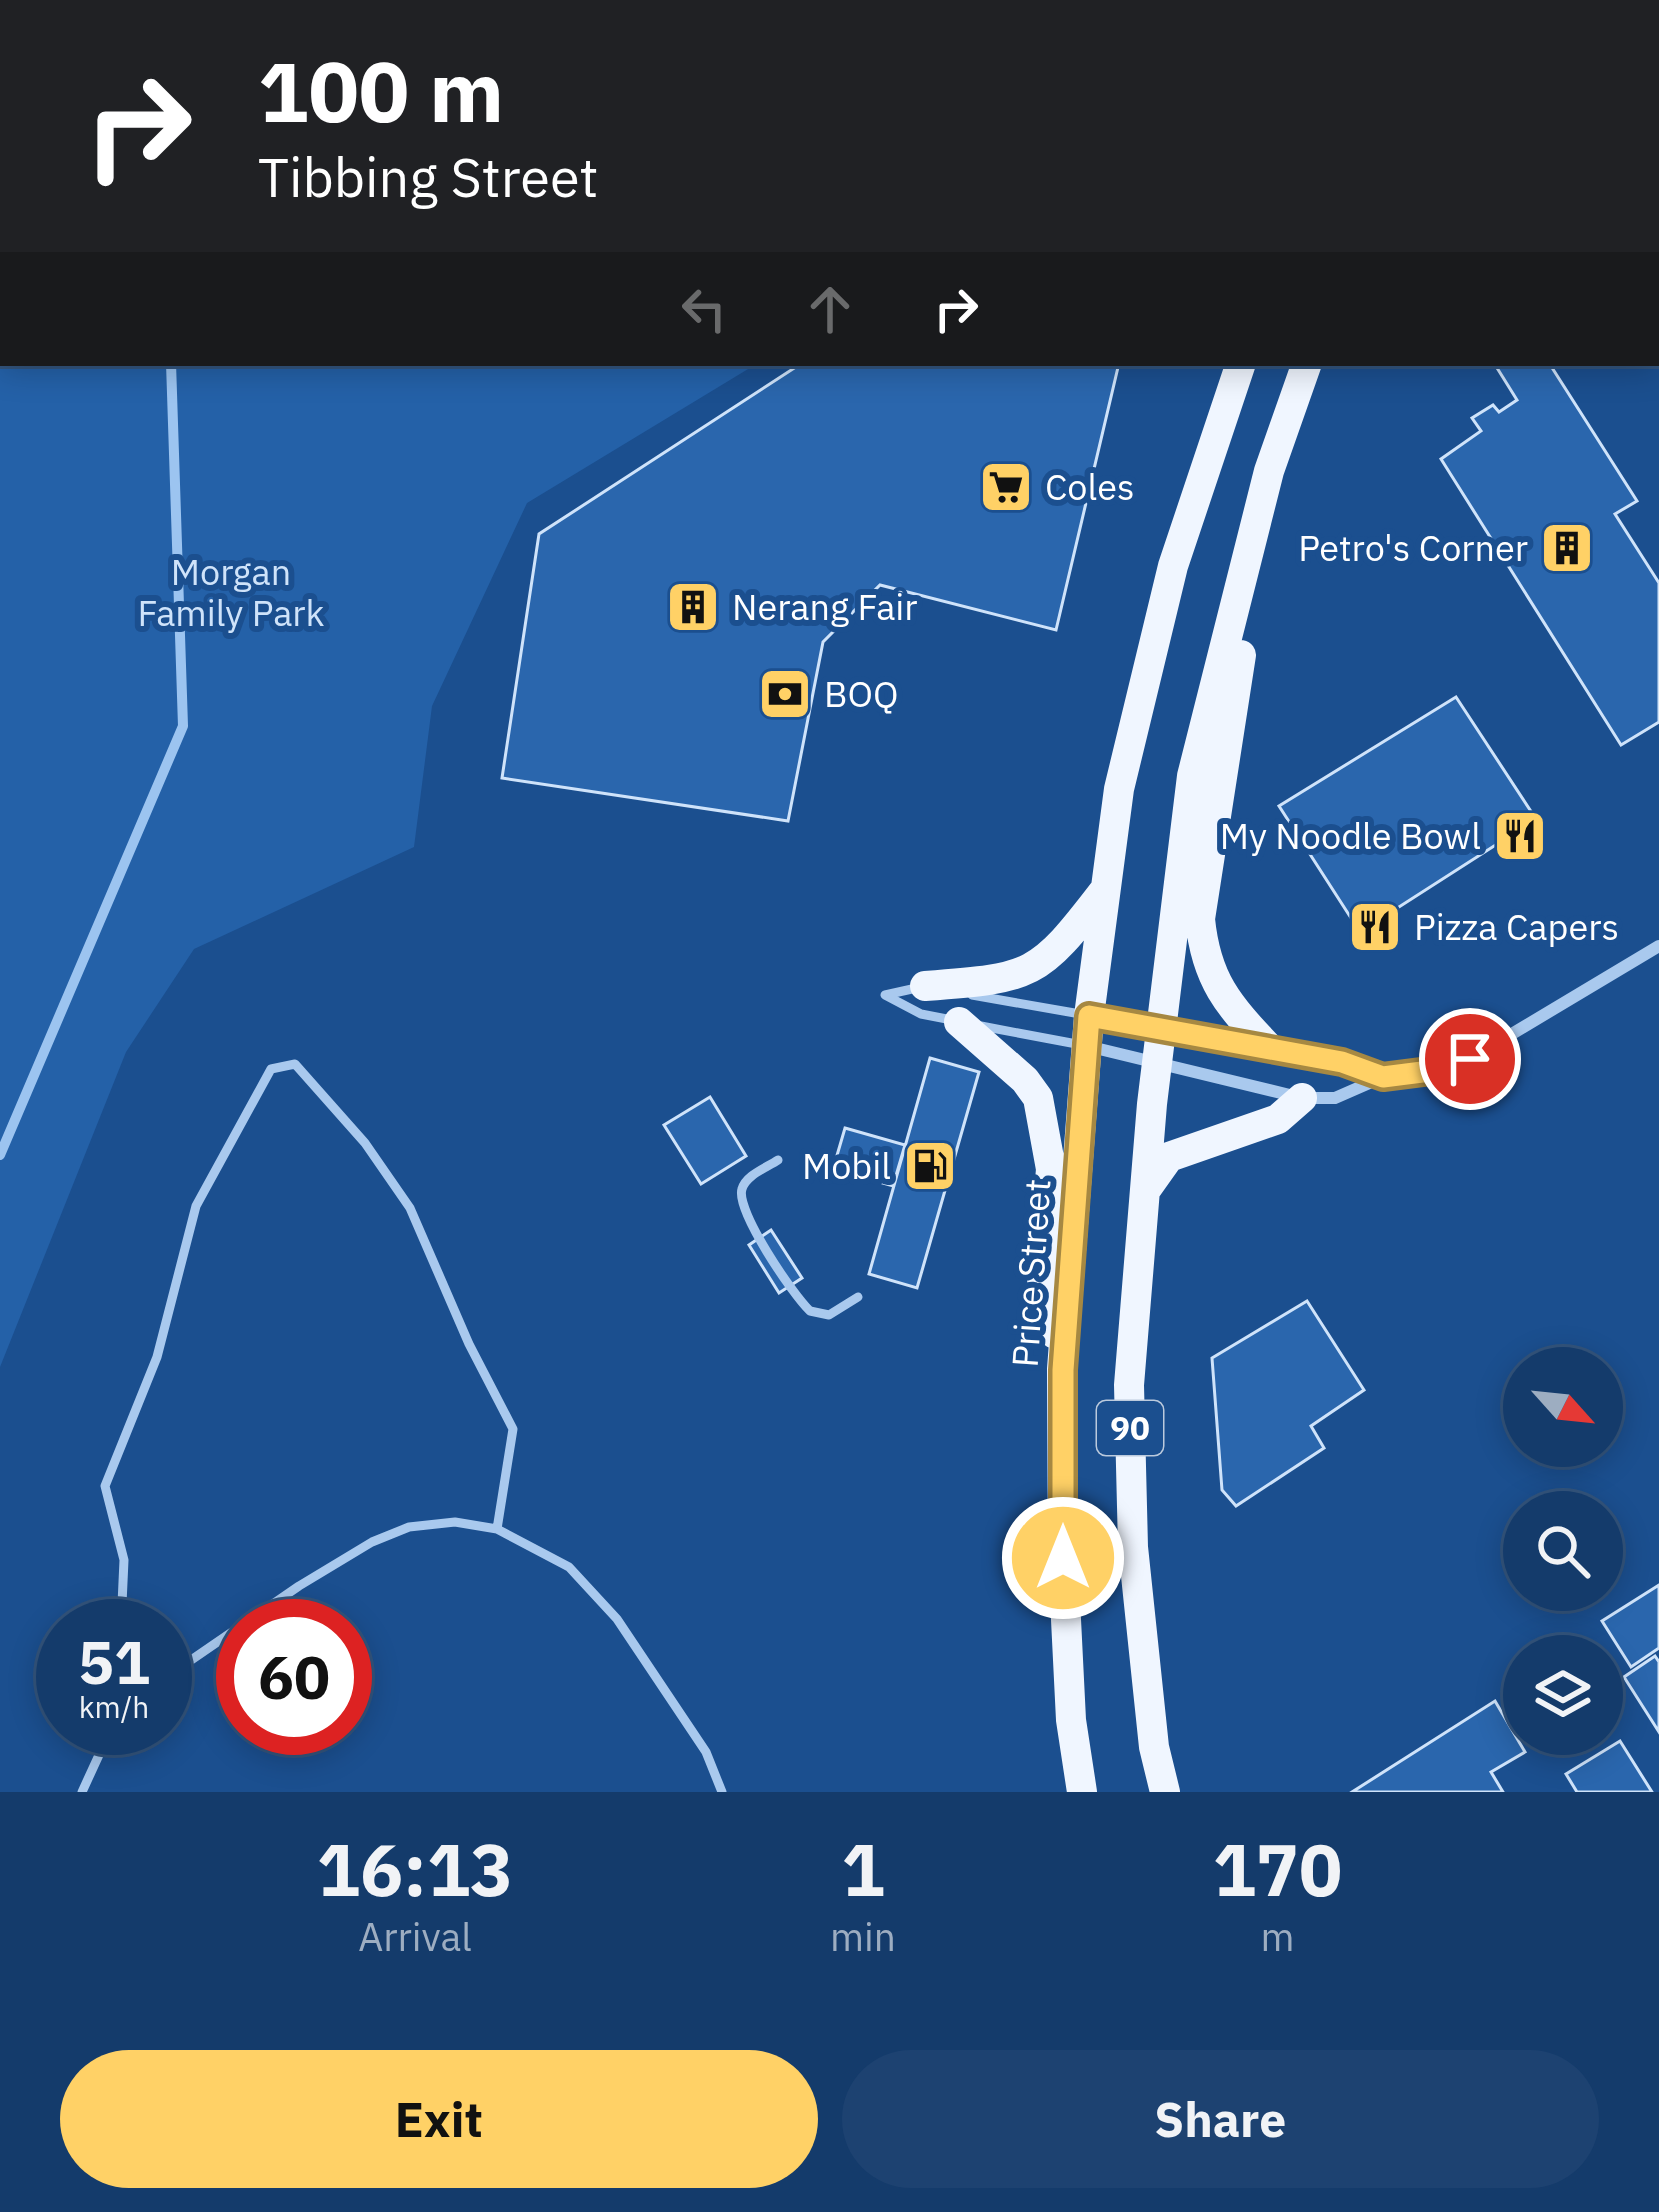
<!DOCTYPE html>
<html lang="en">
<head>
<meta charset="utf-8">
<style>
	body { margin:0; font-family:"IBM Plex Sans",sans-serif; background:#1d4271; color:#f1f3f6; height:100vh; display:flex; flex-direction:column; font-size:45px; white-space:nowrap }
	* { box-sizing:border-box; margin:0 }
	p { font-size:39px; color:#9dadc1 }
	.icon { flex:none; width:66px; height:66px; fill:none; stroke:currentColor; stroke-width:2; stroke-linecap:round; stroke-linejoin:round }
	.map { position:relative; height:1792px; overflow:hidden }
	.sheet { display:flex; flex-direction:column; background:#143b6b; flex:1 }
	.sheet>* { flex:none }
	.guide { position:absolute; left:0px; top:0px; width:1659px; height:366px; box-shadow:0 6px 30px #0003,0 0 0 3px #33557e; background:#202124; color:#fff; overflow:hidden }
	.needle { width:78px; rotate:117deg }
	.tools { position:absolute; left:1503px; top:1347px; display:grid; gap:24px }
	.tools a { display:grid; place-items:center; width:120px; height:120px; border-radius:50%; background:#143b6b; box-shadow:0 6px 30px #0003,0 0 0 3px #33557e; font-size:60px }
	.speed { position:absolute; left:36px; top:1599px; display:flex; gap:24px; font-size:60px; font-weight:700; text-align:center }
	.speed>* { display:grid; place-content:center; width:156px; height:156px; border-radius:50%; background:#143b6b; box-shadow:0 6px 30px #0003,0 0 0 3px #33557e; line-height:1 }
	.speed small { font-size:30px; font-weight:400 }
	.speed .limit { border:18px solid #d22; background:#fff; color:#111 }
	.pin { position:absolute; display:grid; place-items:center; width:102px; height:102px; color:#fff; margin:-51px; border:6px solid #fff; border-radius:50%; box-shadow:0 3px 12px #0007 }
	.me { position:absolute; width:132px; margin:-66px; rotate:0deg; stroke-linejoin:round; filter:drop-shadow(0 0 9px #0008) }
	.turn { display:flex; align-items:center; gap:42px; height:252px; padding:0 60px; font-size:54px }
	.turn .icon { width:156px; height:156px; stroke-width:2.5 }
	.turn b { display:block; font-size:84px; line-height:102px }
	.lanes { display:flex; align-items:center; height:114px; padding:0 60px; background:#0003; justify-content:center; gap:60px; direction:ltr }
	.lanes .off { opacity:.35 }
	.eta { display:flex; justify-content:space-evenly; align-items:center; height:204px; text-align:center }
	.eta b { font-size:72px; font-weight:700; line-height:84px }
	.cta { display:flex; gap:24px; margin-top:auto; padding:24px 60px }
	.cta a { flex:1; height:138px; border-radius:72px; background:#ffd166; color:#111; font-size:48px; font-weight:700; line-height:138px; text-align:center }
	.cta a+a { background:#1d4271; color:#f1f3f6 }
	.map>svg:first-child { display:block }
	.green { fill:#2461a8 }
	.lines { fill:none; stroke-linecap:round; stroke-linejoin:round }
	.stream { stroke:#9cc4f0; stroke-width:10 }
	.building { fill:#2a66ad; stroke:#cfe3fa; stroke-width:3 }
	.lane { stroke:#a9c9ee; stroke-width:9 }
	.street { stroke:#a9c9ee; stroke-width:12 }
	.primary { stroke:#f0f6ff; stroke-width:30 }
	.route-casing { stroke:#a68842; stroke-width:30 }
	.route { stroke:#ffd166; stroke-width:21 }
	.labels { text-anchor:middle; stroke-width:12; stroke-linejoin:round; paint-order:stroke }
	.shield { fill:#1b4f8f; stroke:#bbcadd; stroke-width:3 }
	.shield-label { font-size:33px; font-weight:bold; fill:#fff }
	.poi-label { font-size:36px; fill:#fff; stroke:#1b4f8f; text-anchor:start }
	.park-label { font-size:36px; fill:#cfe3fa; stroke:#1b4f8f }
	.street-label { font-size:36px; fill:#fff; stroke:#1b4f8f }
</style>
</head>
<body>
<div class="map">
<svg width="1659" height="1792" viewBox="0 0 1659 1792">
	<rect width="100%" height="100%" fill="#1b4f8f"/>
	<path class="green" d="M0 0H1327L3 3V363H758L527 503 432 706 414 847 194 949 126 1052 0 1367Z"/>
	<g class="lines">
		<path class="stream" d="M1264 0 1280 3
			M962 3 972 0
			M1333 3 1357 0
			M0 1155 183 726 171 363"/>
	</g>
	<path class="building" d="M802 363H1119L1056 630 880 585 823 642 788 821 502 778 539 534Z
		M1494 363H1549L1637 501 1615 514 1659 583V722L1621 745 1441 459 1481 431 1472 418 1493 405 1499 412 1517 400Z
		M1456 697 1536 819 1360 932 1279 806Z
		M930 1058 979 1072 917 1288 869 1274Z
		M710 1097 746 1156 701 1184 664 1125Z
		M845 1128 905 1145 893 1186 833 1169Z
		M771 1230 802 1278 779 1293 749 1245Z
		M1307 1301 1364 1390 1311 1426 1324 1448 1236 1506 1222 1490 1212 1358Z
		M1659 1585V1648L1631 1667 1602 1621Z
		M1655 1656 1659 1662V1732L1624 1677Z
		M1495 1701 1525 1752 1491 1772 1503 1792H1352Z
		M1620 1741 1652 1792H1577L1566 1774Z"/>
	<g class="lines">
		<path class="lane" d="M885 995 921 1014 952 1020
			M885 995 921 987
			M972 995 1086 1015
			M981 1026 1082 1045
			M778 1160C766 1168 746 1175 742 1189 735 1210 793 1295 810 1311L829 1315 858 1297
			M121 1626 124 1560 105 1486 157 1357 196 1206 271 1069 295 1064 365 1143 410 1208 469 1344 513 1429 497 1529
			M165 1678 299 1586 372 1542 409 1527 455 1522 497 1529 569 1567 617 1619 706 1752 722 1792
			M82 1792 104 1744 116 1728"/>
		<path class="street" d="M1091 1016 1342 1062 1382 1076
			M1087 1046 1302 1098H1335L1383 1077 1438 1070 1470 1059 1659 946"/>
		<path class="primary" d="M1379 3 1380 0
			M1436 3 1437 0
			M1241 655 1200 919C1206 980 1228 1005 1269 1048
			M925 986C1033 978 1038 977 1104 891
			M959 1022 1025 1080 1038 1098 1051 1169 1042 1279 1055 1334
			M1147 1188 1169 1157 1278 1119 1302 1098
			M1082 1792 1071 1720 1063 1559 1062 1369 1089 1016 1119 789 1173 566 1241 363
			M1165 1792 1154 1747 1133 1547 1129 1385 1152 1104 1192 776 1269 471 1307 363"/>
	</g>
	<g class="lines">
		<g class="route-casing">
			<path id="route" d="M1063 1558V1370L1089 1016 1342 1062 1383 1077 1438 1070 1470 1059"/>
		</g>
		<use href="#route" class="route"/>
	</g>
	<defs>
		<g id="supermarket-square" transform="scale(2.7)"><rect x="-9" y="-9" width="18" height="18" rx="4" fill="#ffd166" stroke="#1b4f8f"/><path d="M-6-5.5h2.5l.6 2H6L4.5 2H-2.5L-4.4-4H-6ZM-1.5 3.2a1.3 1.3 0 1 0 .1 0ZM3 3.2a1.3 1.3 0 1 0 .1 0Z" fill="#111"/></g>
		<g id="building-square" transform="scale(2.7)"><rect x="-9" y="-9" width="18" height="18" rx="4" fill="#ffd166" stroke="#1b4f8f"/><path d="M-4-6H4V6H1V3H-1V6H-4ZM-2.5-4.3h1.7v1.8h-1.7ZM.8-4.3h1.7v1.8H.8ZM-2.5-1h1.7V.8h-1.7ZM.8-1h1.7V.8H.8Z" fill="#111"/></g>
		<g id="bank-square" transform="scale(2.7)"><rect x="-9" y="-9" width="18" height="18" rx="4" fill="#ffd166" stroke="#1b4f8f"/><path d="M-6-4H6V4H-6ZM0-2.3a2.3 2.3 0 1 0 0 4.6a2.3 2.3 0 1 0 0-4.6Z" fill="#111"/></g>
		<g id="restaurant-square" transform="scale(2.7)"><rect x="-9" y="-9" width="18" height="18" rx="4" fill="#ffd166" stroke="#1b4f8f"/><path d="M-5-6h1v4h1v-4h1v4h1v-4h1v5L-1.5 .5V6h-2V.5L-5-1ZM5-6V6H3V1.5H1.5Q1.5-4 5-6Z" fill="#111"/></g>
		<g id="fuel-square" transform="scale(2.7)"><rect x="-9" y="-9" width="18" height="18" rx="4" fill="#ffd166" stroke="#1b4f8f"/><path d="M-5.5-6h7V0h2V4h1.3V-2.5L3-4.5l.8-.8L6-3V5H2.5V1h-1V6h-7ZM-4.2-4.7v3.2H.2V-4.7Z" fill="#111"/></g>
	</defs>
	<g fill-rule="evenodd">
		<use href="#supermarket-square" x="1006" y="487"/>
		<use href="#building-square" x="1567" y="548"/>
		<use href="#building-square" x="693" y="607"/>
		<use href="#bank-square" x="785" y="694"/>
		<use href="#restaurant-square" x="1520" y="836"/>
		<use href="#restaurant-square" x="1375" y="927"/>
		<use href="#fuel-square" x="930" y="1166"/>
	</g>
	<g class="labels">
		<rect class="shield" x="1097" y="1401" width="66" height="54" rx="9"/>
		<g class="shield-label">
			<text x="1130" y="1440">90</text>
		</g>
		<g class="poi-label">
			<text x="1045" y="500">Coles</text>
			<text x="1528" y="561" text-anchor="end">Petro's Corner</text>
			<text x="732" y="620">Nerang Fair</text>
			<text x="824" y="707">BOQ</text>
			<text x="1481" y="849" text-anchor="end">My Noodle Bowl</text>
			<text x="1414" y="940">Pizza Capers</text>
			<text x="891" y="1179" text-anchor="end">Mobil</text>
		</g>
		<g class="park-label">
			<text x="231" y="585">Morgan<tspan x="231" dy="41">Family Park</tspan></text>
		</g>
		<g class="street-label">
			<text transform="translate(1031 1273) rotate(-86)" y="13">Price Street</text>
		</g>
	</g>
</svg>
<div class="tools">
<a><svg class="needle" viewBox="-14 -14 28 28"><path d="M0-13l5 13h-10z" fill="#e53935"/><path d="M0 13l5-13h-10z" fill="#9dadc1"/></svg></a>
<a><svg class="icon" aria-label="search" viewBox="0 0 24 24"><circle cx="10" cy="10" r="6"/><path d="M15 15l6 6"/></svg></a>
<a><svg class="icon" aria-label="layers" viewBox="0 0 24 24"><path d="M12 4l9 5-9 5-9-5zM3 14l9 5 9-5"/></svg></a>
</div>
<div class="speed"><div>51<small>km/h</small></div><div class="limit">60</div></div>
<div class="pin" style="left:1470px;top:1059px;background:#d93025"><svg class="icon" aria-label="arrive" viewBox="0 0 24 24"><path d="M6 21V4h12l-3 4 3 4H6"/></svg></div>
<svg class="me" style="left:1063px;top:1558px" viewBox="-20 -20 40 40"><circle r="17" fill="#ffd166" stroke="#fff" stroke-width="3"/><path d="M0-11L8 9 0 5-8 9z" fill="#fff"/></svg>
<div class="guide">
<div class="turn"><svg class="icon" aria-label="right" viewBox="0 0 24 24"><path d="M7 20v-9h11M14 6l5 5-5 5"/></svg><div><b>100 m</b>Tibbing Street</div></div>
<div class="lanes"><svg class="icon off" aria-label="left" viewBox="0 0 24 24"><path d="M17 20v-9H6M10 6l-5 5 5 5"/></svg><svg class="icon off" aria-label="ahead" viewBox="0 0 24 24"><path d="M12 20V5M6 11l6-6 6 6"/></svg><svg class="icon" aria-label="right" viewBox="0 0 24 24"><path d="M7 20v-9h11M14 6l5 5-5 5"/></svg></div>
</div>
</div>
<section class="sheet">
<div class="eta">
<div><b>16:13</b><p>Arrival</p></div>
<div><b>1</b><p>min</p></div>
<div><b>170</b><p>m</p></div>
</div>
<div class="cta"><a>Exit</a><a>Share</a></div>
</section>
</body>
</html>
